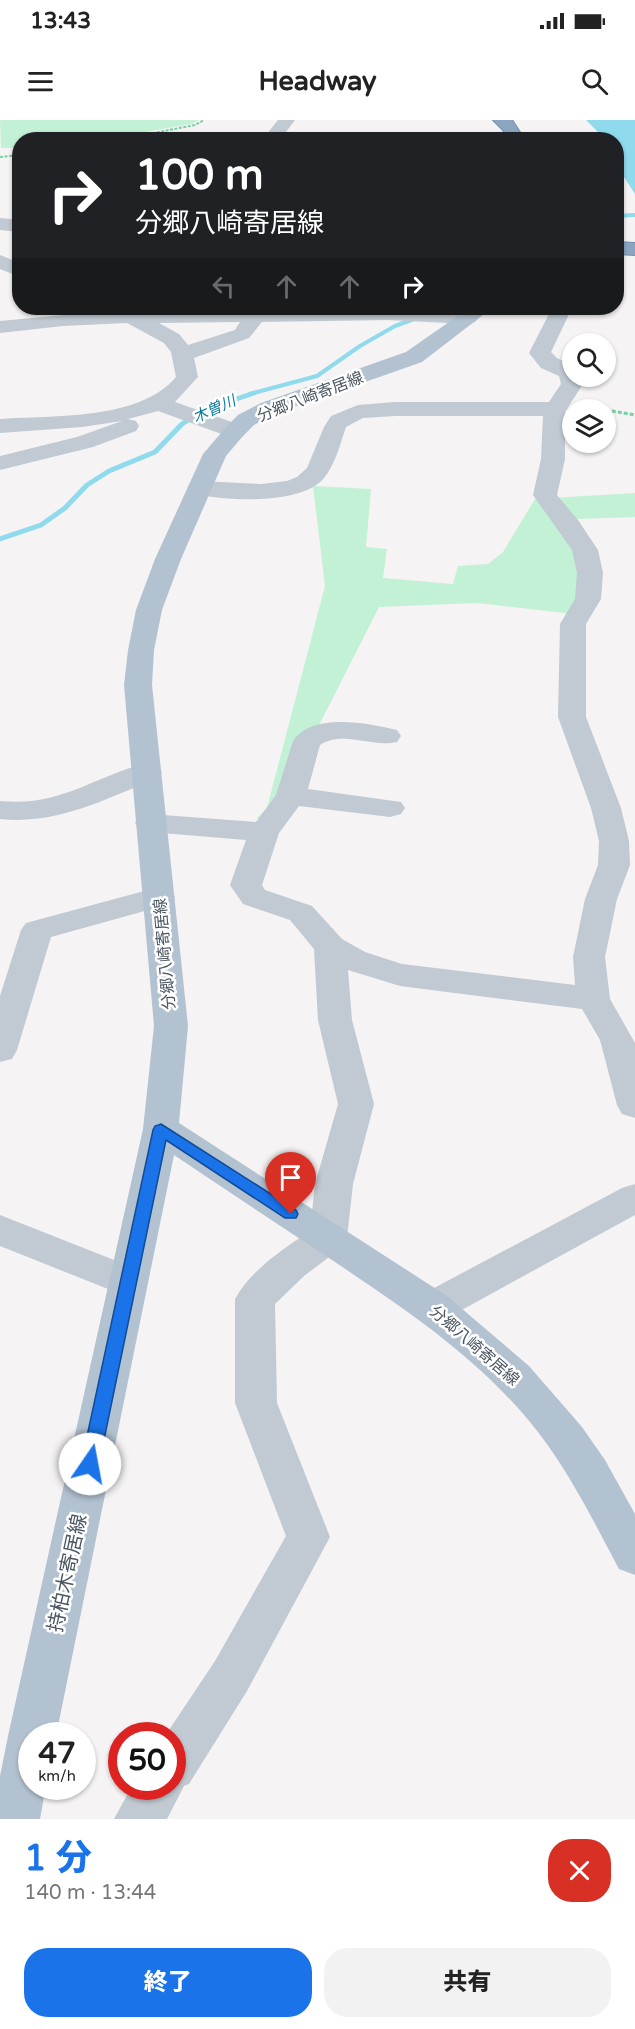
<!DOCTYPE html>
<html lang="ja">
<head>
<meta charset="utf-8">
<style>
	body { margin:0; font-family:"Varela Round","Noto Sans JP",sans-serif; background:#f2f2f2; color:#222; height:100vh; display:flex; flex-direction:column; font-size:22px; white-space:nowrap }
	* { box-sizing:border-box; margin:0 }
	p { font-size:20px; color:#767676 }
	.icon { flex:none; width:33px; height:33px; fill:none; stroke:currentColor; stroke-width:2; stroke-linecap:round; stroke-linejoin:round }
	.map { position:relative; height:1699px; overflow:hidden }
	.side { display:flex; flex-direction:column; background:#fff; flex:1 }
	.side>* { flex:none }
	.guide { position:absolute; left:12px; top:12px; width:612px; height:183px; border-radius:24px; box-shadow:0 2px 4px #0004; background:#202124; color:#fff; overflow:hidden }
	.tools { position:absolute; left:562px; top:213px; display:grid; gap:12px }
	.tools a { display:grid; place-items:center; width:54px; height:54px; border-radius:50%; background:#fff; box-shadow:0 2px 4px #0004; font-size:30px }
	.speed { position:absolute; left:18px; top:1602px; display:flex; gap:12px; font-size:30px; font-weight:700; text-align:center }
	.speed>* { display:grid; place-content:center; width:78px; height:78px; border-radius:50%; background:#fff; box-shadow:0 2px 4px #0004; line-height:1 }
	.speed small { font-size:15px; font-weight:400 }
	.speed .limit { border:9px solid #d22; background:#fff; color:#111 }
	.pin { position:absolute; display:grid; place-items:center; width:51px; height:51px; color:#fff; margin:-62px -26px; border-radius:50% 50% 50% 0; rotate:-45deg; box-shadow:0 0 6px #0007 }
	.pin .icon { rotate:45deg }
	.me { position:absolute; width:66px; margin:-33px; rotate:12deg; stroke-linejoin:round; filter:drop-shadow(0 0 4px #0008) }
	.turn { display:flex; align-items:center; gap:21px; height:126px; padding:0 24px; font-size:27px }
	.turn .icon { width:78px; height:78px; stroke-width:2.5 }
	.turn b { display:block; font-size:42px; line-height:51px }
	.lanes { display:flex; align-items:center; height:57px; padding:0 24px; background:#0003; justify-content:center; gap:30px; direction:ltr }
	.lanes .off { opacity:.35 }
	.round { display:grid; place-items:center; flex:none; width:63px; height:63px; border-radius:24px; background:#f2f2f2 }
	.overview { display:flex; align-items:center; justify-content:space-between; height:102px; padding:0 24px }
	h1 { font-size:36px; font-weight:800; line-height:45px; color:#1a73e8 }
	.cta { display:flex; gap:12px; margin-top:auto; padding:12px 24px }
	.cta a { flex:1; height:69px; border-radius:24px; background:#1a73e8; color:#fff; font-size:24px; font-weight:800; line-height:69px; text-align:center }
	.cta a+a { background:#f2f2f2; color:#222 }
	.status { display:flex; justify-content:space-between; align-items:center; height:42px; padding:0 30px; background:#fff; direction:ltr }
	.status svg { height:16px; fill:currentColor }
	header { display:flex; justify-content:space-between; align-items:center; height:78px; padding:0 24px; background:#fff; font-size:27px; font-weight:800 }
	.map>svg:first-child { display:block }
	.green { fill:#c3f1d5 }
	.water { fill:#90daee }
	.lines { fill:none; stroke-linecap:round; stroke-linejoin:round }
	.stream-far1 { stroke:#90daee; stroke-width:4 }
	.stream { stroke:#90daee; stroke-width:5 }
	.highway-casing { stroke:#7690ad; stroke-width:2 }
	.path-far1 { stroke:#7ad0a6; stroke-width:2; stroke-dasharray:3 1.5; stroke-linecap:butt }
	.path { stroke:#7ad0a6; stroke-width:3; stroke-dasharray:4 2; stroke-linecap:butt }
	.minor { fill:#c1cad2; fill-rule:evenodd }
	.major { fill:#b3c2d1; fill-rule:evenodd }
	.highway { fill:#8ba5c1; fill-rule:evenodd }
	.route { fill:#1a73e8; stroke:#114b97; stroke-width:1.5 }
	.labels { text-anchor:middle; stroke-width:5; stroke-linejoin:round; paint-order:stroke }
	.far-water-label { font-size:15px; font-style:italic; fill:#0c7c9b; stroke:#fff }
	.street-label { font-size:16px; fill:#4a5661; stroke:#fff }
	.near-street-label { font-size:20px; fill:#4a5661; stroke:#fff }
</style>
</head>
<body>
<div class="status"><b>13:43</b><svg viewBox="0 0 49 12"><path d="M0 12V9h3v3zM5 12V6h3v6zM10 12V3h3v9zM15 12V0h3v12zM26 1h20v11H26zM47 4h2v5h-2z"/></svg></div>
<header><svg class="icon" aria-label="menu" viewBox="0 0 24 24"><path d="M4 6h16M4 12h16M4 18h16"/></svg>Headway<svg class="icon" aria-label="search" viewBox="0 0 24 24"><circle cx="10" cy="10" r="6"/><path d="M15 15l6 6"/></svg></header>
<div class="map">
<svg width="635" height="1699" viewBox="0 0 635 1699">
	<rect width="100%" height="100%" fill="#f5f3f3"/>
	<path class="green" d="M0 0H199L191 4 104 19 20 20 19 28H1Z
		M313 366 371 369 366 427 387 429 383 458 453 464 458 446 488 444 503 432 535 379 635 373V397L577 399 575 432 585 471 573 494 477 483 379 487 277 688 261 701 257 698 267 688 325 466Z"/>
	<path class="water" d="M586 0H635V74L617 46 616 20 605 19Z"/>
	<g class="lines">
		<path class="stream-far1" d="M616 96 635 95
			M428 194 445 188
			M250 274 317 256 360 226 395 206 417 198"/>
		<path class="stream" d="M0 419 41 405 65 388 87 365 109 351 155 332 182 304 204 290 254 273"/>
		<g class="highway-casing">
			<path id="highway" d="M493 0H512L525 20H508L503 10Z
				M616 122 635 123V135L616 134Z"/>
		</g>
		<path class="path-far1" d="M117 20 195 5 204 0
			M0 37 20 35"/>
		<path class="path" d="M581 287 601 290
			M606 290 635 295"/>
		<path class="minor" d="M278 0H295L280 20H262Z
			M0 98 20 100V112L0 110Z
			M0 135 20 143V157L0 149Z
			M361 188 468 192 475 194 478 198 475 202 468 204 388 200 262 202 249 218 194 238 198 257 175 282 243 306 246 311 243 316 235 318 227 316 158 291 128 299 136 301 139 306 136 311 93 327 0 350V336L77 317 122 301 82 307 0 313V299C53 295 139 301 176 257L171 232 164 223 127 203 63 206 0 213V201L95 192ZM240 202 235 210 188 225 179 214 159 203Z
			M552 188H572L551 232 557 238 573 246V256H581L583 264 565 292V339L557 375 578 400 598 430 603 453 601 479 586 504V597L621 688 629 721 630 745 617 779 605 837 610 879 635 923V998L622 994 617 985 600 920 582 889 400 866 348 850 352 900 374 984 353 1064 347 1118 341 1128 304 1156 275 1184 277 1283 330 1417 247 1571 189 1664 184 1666 167 1699H114L132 1666H172V1616H165L215 1541 286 1416 235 1283V1179C251 1150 283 1129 310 1111L315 1064 338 984 318 900 314 829 290 800 243 784 230 765 246 720 150 712 139 710 135 703 139 696 150 694 256 702 276 675 293 621C312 592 368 603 397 610L401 616 397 622C372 628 343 610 320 625L308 669 401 682 405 688 401 694 390 697 299 686 279 713 262 765 265 770 312 786 342 819 365 832 402 844 575 865 573 837 585 779 598 745 599 721 591 688 558 597 560 504 575 479 577 453 572 430 533 375 541 339 543 296H395L363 298 346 307C340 324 336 343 324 358 301 386 223 381 191 373L187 368 191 363 199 361 261 364 287 361 297 357 307 348 324 307 331 296 358 285 395 282H549L561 264 559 256 541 248 529 233Z
			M147 643 157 646 162 652 157 658C106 679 57 705 0 699V681C61 687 92 657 147 643Z
			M159 767 170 770 175 777 170 784 51 817 17 930 12 939 0 942V876L21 810 26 803Z
			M635 1064V1095L447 1198 433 1203 419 1198 413 1187 419 1176 622 1068Z
			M0 1095 142 1151 147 1162 142 1173 128 1177 0 1126Z"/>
		<path class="major" d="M469 188H492L422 242 277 293 254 305 243 316 226 336 181 439 162 490 154 530 152 565 188 906 179 1003 447 1176 529 1246 582 1307 605 1340 635 1394V1455L619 1449C594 1402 571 1355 538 1312 480 1238 406 1190 329 1138 277 1104 226 1070 174 1035L56 1616H32V1666H46L40 1699H0V1656L8 1616 143 1009 154 906 124 565 128 530 136 490 155 439 203 334 227 306 238 295 261 283 406 232Z"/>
		<use href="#highway" class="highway"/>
	</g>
	<path class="route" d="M161 1004 296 1090 298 1094 296 1098H285L166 1020 99 1344 96 1349 90 1351 84 1349 81 1344 153 1010 155 1006Z"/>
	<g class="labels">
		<g class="far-water-label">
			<text transform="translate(214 289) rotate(-24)" y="5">木曽川</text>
		</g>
		<g class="street-label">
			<text transform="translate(310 276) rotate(-21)" y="6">分郷八崎寄居線</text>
			<text transform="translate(164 834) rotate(-95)" y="6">分郷八崎寄居線</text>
			<text transform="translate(475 1225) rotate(41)" y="6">分郷八崎寄居線</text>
		</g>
		<g class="near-street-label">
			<text transform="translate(67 1453) rotate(-78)" y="7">持柏木寄居線</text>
		</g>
	</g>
</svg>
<div class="tools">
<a><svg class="icon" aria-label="search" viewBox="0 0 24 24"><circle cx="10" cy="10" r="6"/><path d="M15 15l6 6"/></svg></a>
<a><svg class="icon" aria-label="layers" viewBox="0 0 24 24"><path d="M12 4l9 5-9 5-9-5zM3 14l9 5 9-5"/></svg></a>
</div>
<div class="speed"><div>47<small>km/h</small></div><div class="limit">50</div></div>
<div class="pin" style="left:291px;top:1094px;background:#d93025"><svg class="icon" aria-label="arrive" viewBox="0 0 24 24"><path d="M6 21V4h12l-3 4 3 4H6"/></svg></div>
<svg class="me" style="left:90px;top:1344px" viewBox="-20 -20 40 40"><circle r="19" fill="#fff"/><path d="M0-13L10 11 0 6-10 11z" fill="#1a73e8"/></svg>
<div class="guide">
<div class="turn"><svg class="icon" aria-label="right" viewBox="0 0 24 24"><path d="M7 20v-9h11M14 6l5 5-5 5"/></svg><div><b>100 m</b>分郷八崎寄居線</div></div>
<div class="lanes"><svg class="icon off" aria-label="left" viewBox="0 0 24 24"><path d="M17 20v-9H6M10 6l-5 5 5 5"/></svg><svg class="icon off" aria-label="ahead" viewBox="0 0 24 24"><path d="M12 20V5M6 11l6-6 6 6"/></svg><svg class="icon off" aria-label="ahead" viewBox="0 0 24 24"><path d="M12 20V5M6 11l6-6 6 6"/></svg><svg class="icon" aria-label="right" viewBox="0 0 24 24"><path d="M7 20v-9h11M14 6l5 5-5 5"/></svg></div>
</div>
</div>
<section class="side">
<div class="overview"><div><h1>1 分</h1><p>140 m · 13:44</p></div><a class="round" style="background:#d93025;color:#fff"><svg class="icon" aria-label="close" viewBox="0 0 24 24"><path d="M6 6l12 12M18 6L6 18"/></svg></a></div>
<div class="cta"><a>終了</a><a>共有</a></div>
</section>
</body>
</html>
